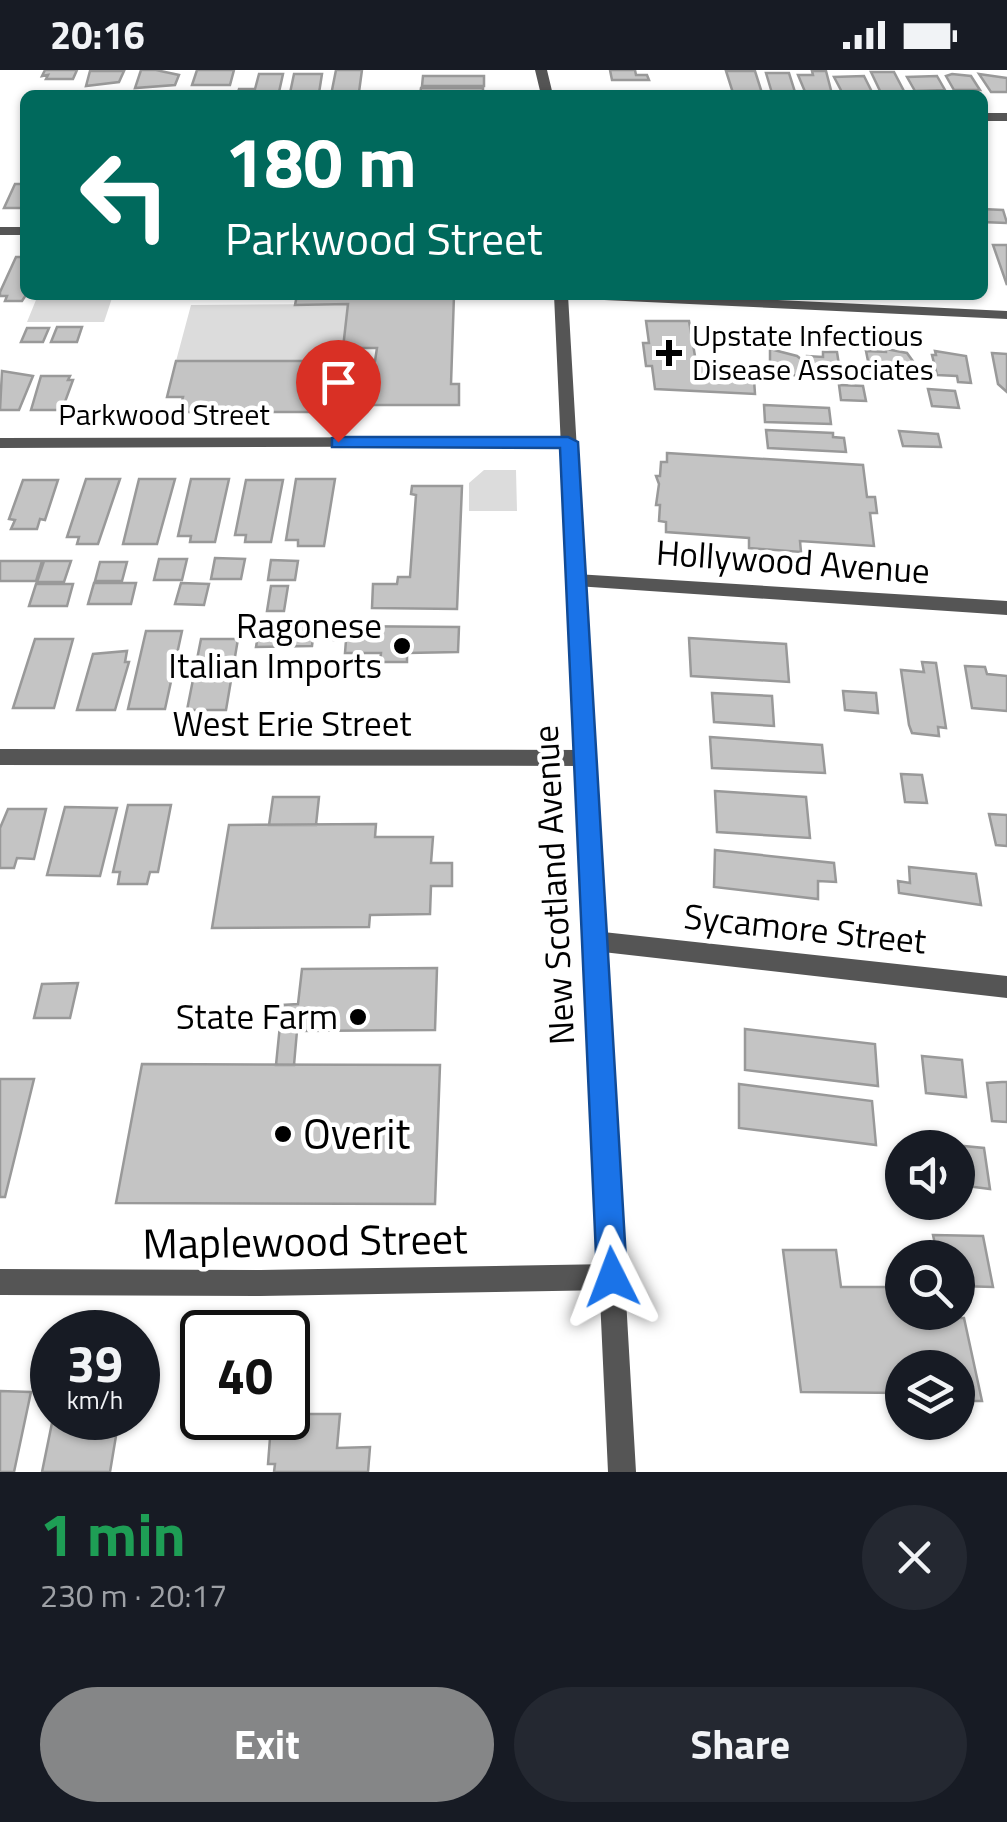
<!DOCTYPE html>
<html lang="en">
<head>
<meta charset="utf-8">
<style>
	body { margin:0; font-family:"Titillium Web",sans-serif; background:#242831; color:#f1f3f6; height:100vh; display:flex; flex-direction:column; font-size:38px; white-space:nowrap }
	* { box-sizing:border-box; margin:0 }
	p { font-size:32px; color:#9ea1a6 }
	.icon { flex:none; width:55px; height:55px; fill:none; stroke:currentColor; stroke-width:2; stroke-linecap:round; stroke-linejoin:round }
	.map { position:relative; height:1402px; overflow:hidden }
	.panel { display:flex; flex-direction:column; background:#171b24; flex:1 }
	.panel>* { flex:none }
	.top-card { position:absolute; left:20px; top:20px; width:968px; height:210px; border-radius:15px; box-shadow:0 2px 8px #0004; background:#00695c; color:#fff; overflow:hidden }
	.tools { position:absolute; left:885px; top:1060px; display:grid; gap:20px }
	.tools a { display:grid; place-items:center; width:90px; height:90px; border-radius:50%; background:#171b24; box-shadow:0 2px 8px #0004; font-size:50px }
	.speed { position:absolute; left:30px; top:1240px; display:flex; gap:20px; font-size:50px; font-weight:700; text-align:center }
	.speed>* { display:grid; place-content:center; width:130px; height:130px; border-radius:50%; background:#171b24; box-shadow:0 2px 8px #0004; line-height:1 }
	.speed small { font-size:25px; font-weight:400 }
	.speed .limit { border:5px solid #111; border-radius:15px; background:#fff; color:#111 }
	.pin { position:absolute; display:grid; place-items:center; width:85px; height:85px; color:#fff; margin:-102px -42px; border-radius:50% 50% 50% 0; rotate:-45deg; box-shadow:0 0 10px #0007 }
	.pin .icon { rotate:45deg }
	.me { position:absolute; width:110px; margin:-55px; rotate:357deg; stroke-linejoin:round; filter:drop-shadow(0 0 8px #0008) }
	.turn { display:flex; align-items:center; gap:35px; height:210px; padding:0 40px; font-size:45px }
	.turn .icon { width:130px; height:130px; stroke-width:2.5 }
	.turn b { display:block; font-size:70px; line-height:85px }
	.round { display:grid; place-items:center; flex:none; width:105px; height:105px; border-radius:52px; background:#242831 }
	.overview { display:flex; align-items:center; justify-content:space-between; height:170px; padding:0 40px }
	h1 { font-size:60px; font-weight:700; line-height:75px; color:#1e9e55 }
	.primary-button { display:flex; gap:20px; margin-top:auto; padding:20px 40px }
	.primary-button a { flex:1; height:115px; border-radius:60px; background:#858687; color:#fff; font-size:40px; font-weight:700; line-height:115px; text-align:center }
	.primary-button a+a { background:#242831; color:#f1f3f6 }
	.status { display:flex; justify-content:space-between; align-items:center; height:70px; padding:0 50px; background:#171b24; direction:ltr }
	.status svg { height:28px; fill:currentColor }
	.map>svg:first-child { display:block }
	.green { fill:#dcdcdc }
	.building { fill:#c4c4c4; stroke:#999; stroke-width:2.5 }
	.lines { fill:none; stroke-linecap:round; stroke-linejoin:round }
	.minor { fill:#555; fill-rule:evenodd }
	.tertiary { fill:#555; fill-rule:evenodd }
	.route { fill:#1a73e8; stroke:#114b97; stroke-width:2.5 }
	.poi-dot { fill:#000; stroke:#fff; stroke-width:4 }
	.labels { text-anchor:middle; stroke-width:9; stroke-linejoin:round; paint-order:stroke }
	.far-poi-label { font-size:30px; fill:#000; stroke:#fff; text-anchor:start }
	.far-street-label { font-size:30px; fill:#000; stroke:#fff }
	.street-label { font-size:35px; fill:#000; stroke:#fff }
	.poi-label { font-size:35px; fill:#000; stroke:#fff; text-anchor:end }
	.near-poi-label { font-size:42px; fill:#000; stroke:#fff; text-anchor:start }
	.near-street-label { font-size:42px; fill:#000; stroke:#fff }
</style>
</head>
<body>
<div class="status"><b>20:16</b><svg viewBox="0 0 49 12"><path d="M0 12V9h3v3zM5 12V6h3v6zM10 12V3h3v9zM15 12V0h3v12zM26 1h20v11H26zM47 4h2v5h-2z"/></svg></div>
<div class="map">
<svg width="1007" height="1402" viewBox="0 0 1007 1402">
	<rect width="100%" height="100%" fill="#fff"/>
	<path class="green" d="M38 225H113L104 252H27Z
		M348 234 341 291H176L191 235Z
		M484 400H516L517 441H469V413Z"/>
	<path class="building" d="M45 0H77L73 9H46L48 5 42 6Z
		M141 0H156L179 5 175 15 135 18Z
		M197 0H234L230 15H192Z
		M336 0H362L359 22 331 25Z
		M610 0H635L636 5H647L649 10H612Z
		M90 1H124L119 12 86 16Z
		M726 1H755L762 23H733Z
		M812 1H826L832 24H806L798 5H813Z
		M871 2H894L905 23H881Z
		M766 3H789L795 22 772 23Z
		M259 4H283L279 22 237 25 239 19H255Z
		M294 4H322L319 23H290Z
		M952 4 971 6 980 20H954L946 6Z
		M979 4 1007 8V22H991Z
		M423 6H484V16H422Z
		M864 6 873 24H843L834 7Z
		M937 6 945 20 915 21 907 7Z
		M421 18H483V25H420Z
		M15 114H25V138H4Z
		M982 139 1003 140 1007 153 982 152Z
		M993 175H1007V215Z
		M16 187H25L26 225 22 231H5L7 226H0V222Z
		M297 225H454L451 314H459V335H336L335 342H179L183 327H167L176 291H341L339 306H363L365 291H375L377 278H343L348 234 295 235Z
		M646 251H689L696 292 753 295 755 324 655 319 652 296H646L643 273H649Z
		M57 257H82L77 272H51Z
		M27 258H49L43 272H21Z
		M770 279 797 286 802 290 805 306 770 304Z
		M886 279 907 283 915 294 900 293 903 305 875 307 874 301H870L866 281 886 282Z
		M935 281 966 286 971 313 958 312 957 306 937 305 932 285H936Z
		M823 282H837L841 308 805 306 802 290H807V286L823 287Z
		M992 283 1007 284V322L998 314Z
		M2 301 33 306 19 340H0Z
		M41 306H70L68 310H73L62 340H31Z
		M839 315 863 316 866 331 841 330Z
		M928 319 955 321 959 338 932 336Z
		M764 335 829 338 831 354 765 352Z
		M766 360 833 363V367L844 368 846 382 768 378Z
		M899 361 938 364 941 377 903 376Z
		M667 383 863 395 867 427H875L877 443H870L874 476 800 471 801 482 749 478V468L666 462V452L659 451 660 435H656L659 414 656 406H660L661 392H667Z
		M86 409H120L98 474H77L79 467H67Z
		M139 409H175L157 474H123Z
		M191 409H229L215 472H190L191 466H178Z
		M296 409H335L324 476H298V470H286Z
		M23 410H58L45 450 40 449 37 459H11L15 450 9 449Z
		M246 410H283L271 472H245L246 465H235Z
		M412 416H462L457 539 372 538 373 514H397L398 507H410L416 425 411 424Z
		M215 488 245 489 241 509H211Z
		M159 489H187L182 510H154Z
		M271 490 298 491 295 510H268Z
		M0 491H42L36 511H0Z
		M44 491H71L64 512H37Z
		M100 492H127L122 511H95Z
		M94 513H136L131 534H88Z
		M181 513 209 514 204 535 175 534Z
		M36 514H73L67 536H29Z
		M271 516H288L284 541H267Z
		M260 553H306L305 560H314L312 576 256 577Z
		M335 556 459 557 458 582 407 583V592H380L381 583H345L346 570H334Z
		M146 561H182L165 639H128Z
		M689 568 786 574 789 612 691 606Z
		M35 569H73L54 638H13Z
		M201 569H238L226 640H187Z
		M127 581 125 592H129L115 640H77L93 584Z
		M922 592 936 593 946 658 938 657 939 666 912 663 909 655 901 600 924 602Z
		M965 596 985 597 987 604 1007 606V641L972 638Z
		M843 621 876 623 878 643 845 640Z
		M712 623 772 626 774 656 714 652Z
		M710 667 822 675 825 703 712 698Z
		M901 704 922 705 927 733 905 732Z
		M715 721 806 727 810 768 717 762Z
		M273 727H319L316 755H269Z
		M128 735H171L158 802H150L147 814H118L120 802H113Z
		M65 737 117 738 100 806 47 805Z
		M8 739H46L34 789 17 788 14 798H0V758Z
		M989 744 1007 745V776L996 775Z
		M376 754 375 767H433L431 793H452V816H431L430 844 370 845 369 857 212 858 229 755Z
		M715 780 834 793 836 812 818 811V829L714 817Z
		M909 797 976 804 981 835 899 823 898 811 910 813Z
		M437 898 435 960 297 961 294 995H276L282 935 298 934 302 899Z
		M78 913 70 948H34L42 914Z
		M745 959 875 974 878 1016 745 1000Z
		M922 986 962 990 966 1027 926 1023Z
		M142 994 440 995 435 1134 116 1133Z
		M0 1009H34L5 1127H0Z
		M1002 1012H1007V1052L992 1051 987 1013Z
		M739 1014 872 1031 876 1075 739 1058Z
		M943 1074 984 1078 990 1119 958 1115V1078H943Z
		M933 1165 983 1166 993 1217 958 1216V1188H938Z
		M783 1180H836L841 1217H898L904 1248H964L982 1331H958V1298H902V1323L801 1322Z
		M0 1321 31 1322 14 1402H0Z
		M288 1344H340L337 1378 370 1377 368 1402H274L275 1394H268L270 1368H278L280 1348Z
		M53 1348H119L110 1402H42Z"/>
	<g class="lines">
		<path class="minor" d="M0 157H25V165H0Z
			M576 225H673L1007 241V249L583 229Z
			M569 367 575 368V376L0 378V368Z
			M576 504 1007 531V545L576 516 567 510Z
			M0 679 585 680 592 682 595 688 592 694 585 696 0 695Z
			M594 861 1007 906V928L594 881 586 878 583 871 586 864Z
			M612 1194 621 1198 625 1207 621 1216 612 1220 260 1226 0 1225V1199L260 1200Z"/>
		<path class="tertiary" d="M535 0H547L553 25H541Z
			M982 43H1007V51H982Z
			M554 225H568L636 1402H608Z"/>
	</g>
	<path class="route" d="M338 367H568L578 372 627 1207 622 1217 612 1222 601 1217 597 1207 560 378 332 377V368Z"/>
	<g class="poi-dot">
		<path d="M664 268h10v10h10v10h-10v10h-10v-10h-10v-10h10z"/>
		<circle cx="402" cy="576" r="10"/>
		<circle cx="358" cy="947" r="10"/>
		<circle cx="283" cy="1064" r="10"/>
	</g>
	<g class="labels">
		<g class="far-poi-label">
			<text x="692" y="276">Upstate Infectious<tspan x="692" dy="34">Disease Associates</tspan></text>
		</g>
		<g class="far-street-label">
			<text x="164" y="355">Parkwood Street</text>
		</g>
		<g class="street-label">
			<text transform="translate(793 492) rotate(4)" y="12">Hollywood Avenue</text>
			<text x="292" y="666">West Erie Street</text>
			<text transform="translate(554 815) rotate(-93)" y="12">New Scotland Avenue</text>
			<text transform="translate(805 859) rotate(6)" y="12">Sycamore Street</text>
		</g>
		<g class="poi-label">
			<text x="382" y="568">Ragonese<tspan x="382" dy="40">Italian Imports</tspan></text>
			<text x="338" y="959">State Farm</text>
		</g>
		<g class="near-poi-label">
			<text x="303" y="1079">Overit</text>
		</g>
		<g class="near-street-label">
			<text transform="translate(305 1171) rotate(-1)" y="15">Maplewood Street</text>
		</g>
	</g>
</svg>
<div class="tools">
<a><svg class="icon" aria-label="sound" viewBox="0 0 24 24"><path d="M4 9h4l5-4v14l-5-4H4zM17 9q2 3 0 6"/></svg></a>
<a><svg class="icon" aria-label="search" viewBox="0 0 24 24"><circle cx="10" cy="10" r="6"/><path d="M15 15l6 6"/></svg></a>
<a><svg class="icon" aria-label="layers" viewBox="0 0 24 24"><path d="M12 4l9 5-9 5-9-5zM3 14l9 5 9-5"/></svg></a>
</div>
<div class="speed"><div>39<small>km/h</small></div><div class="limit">40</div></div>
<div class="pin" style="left:338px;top:372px;background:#d93025"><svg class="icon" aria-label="arrive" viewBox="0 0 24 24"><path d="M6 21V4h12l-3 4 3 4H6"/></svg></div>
<svg class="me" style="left:612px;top:1207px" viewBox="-20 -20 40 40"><path d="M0-17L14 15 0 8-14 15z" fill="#1a73e8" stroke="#fff" stroke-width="4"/></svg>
<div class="top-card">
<div class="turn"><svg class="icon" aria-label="left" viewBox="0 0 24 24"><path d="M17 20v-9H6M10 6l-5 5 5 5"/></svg><div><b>180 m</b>Parkwood Street</div></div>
</div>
</div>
<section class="panel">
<div class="overview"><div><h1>1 min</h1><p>230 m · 20:17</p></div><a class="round"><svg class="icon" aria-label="close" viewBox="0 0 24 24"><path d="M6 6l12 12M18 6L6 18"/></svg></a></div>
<div class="primary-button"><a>Exit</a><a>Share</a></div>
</section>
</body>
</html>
